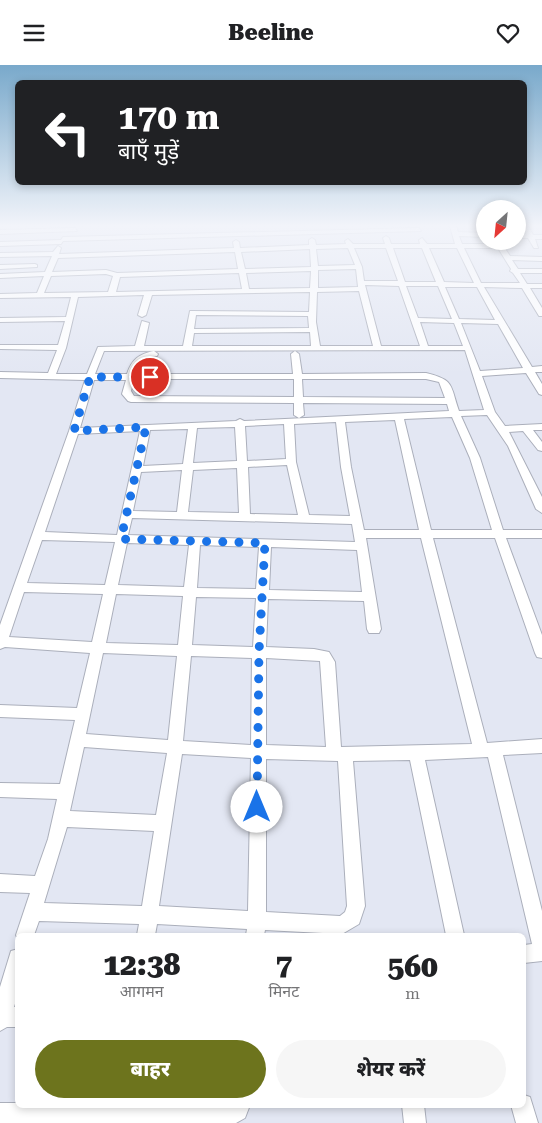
<!DOCTYPE html>
<html lang="hi">
<head>
<meta charset="utf-8">
<style>
	body { margin:0; font-family:"Roboto Serif","Noto Sans Devanagari",serif; background:#f6f6f6; color:#202124; height:100vh; display:flex; flex-direction:column; font-size:19px; white-space:nowrap }
	* { box-sizing:border-box; margin:0 }
	p { font-size:16px; color:#757577 }
	.icon { flex:none; width:28px; height:28px; fill:none; stroke:currentColor; stroke-width:2; stroke-linecap:round; stroke-linejoin:round }
	.map { position:relative; flex:1; overflow:hidden }
	.details { position:absolute; left:15px; top:868px; width:511px; height:175px; display:flex; flex-direction:column; background:#fff; border-radius:8px; box-shadow:0 2px 8px #0003 }
	.details>* { flex:none }
	.guide { position:absolute; left:15px; top:15px; width:512px; height:105px; border-radius:8px; box-shadow:0 2px 8px #0003; background:#202124; color:#fff; overflow:hidden }
	.needle { width:32px; rotate:207deg }
	.buttons { position:absolute; left:476px; top:135px; display:grid; gap:10px }
	.buttons a { display:grid; place-items:center; width:50px; height:50px; border-radius:50%; background:#fff; box-shadow:0 2px 8px #0003; font-size:25px }
	.pin { position:absolute; display:grid; place-items:center; width:42px; height:42px; color:#fff; margin:-21px; border:2px solid #fff; border-radius:50%; box-shadow:0 1px 5px #0007 }
	.me { position:absolute; width:55px; margin:-28px; rotate:0deg; stroke-linejoin:round; filter:drop-shadow(0 0 4px #0008) }
	.turn { display:flex; align-items:center; gap:18px; height:105px; padding:0 20px; font-size:22px }
	.turn .icon { width:65px; height:65px; stroke-width:2.5 }
	.turn b { display:block; font-size:35px; line-height:42px }
	.eta { display:flex; justify-content:space-evenly; align-items:center; height:85px; text-align:center }
	.eta b { font-size:30px; font-weight:800; line-height:35px }
	.button { display:flex; gap:10px; margin-top:auto; padding:10px 20px }
	.button a { flex:1; height:58px; border-radius:30px; background:#6d741d; color:#fff; font-size:20px; font-weight:800; line-height:58px; text-align:center }
	.button a+a { background:#f6f6f6; color:#202124 }
	header { display:flex; justify-content:space-between; align-items:center; height:65px; padding:0 20px; background:#fff; font-size:22px; font-weight:800 }
	.map>svg:first-child { display:block }
	.lines { fill:none; stroke-linecap:round; stroke-linejoin:round }
	.minor-casing { stroke:#abafbb; stroke-width:2 }
	.minor { fill:#fff; fill-rule:evenodd }
	.route { stroke:#1a73e8; stroke-width:9; stroke-dasharray:0 16.2 }
</style>
</head>
<body>
<header><svg class="icon" aria-label="menu" viewBox="0 0 24 24"><path d="M4 6h16M4 12h16M4 18h16"/></svg>Beeline<svg class="icon" aria-label="heart" viewBox="0 0 24 24"><path d="M12 20l-8-8c-3-5 5-10 8-4 3-6 11-1 8 4z"/></svg></header>
<div class="map">
<svg width="542" height="1058" viewBox="0 0 542 1058">
	<rect width="100%" height="100%" fill="#e3e7f3"/>
	<g class="lines">
		<g class="minor-casing">
			<path id="minor" d="M450 161H456L458 167 485 168V172L459 171 462 179H496L494 176H500L510 191 542 192V196L512 195 518 204H542V208H520L527 219H542V223H530L542 243V251H539L522 223 484 222 532 302 542 301V307H535L542 319V330L539 329 526 308 482 311 495 347 505 361 542 359V365H533L542 377V386L538 385 523 366 509 367 542 432V448L536 444 508 381 487 350 461 351 480 393 503 465H542V473H506L542 570V593L537 592 535 588 495 473H433L487 678 542 674V688L503 690 542 846V896L524 898V880L532 879 488 692 425 695 464 870H446L410 695 353 696 365 841 359 859 342 869 265 865 264 870H246L247 864 157 859 155 870H137L139 859 39 856 34 870H18V874L16 870 30 828 0 827V809L35 811 48 774 57 734 0 732V718L60 719 75 655 0 652V640L77 643 90 588 5 582 0 584V560L69 366 85 315 0 313V307L48 308 57 285 0 284V280H58L65 256 0 257V253L66 252 71 232 0 233V229L37 228 44 211 0 213V209L45 207 52 191 0 192V188L53 187 58 181 61 183 59 189 234 183 233 177 236 175 239 177 240 183 309 180V175L312 173 315 175 316 180 346 179 345 176 348 174 353 179H385L383 173 386 171 389 173 391 179H420L419 175 422 173 427 179H455ZM348 183 355 200 318 201 316 184ZM354 183H386L398 216H364L362 202ZM393 183H422L436 217H405ZM429 183H457L474 218 444 217ZM464 183H498L511 204 510 206 513 208 520 218H481ZM310 184 311 202 245 204 241 187ZM235 187 238 204 117 208 106 205 52 207 58 193ZM356 204 358 222 318 223V205ZM311 206 310 223 249 224 246 208ZM239 208 242 224 116 227 120 212ZM106 209 113 211 108 227 44 228 51 211ZM365 220 399 221 420 281H381ZM406 221H438L452 254 418 253ZM445 222H477L495 255 459 254ZM359 226 373 281H320L316 257 317 227ZM310 227 309 247 190 246 183 281H144L149 258 142 256 135 281 98 282 87 309H56L66 283 78 232 144 230 138 250 142 252 146 250 152 230ZM196 250 308 251 309 263 194 264ZM420 257 454 258 463 281H428ZM461 258 498 259 523 303 480 306ZM310 267 311 281H192L194 268ZM465 285 484 345 459 346C450 320 455 315 426 308L302 309 299 289 295 286 291 289 293 309H136C139 297 144 293 157 291L158 289 154 286C139 289 132 294 127 309H95L104 286ZM134 314H294V332L134 331 131 326ZM302 314H426L439 317 445 333 303 332ZM94 315H126L122 329 128 336 131 337 294 338V350L299 353 304 350 303 338 447 339 449 346 244 356 240 354 236 356 80 363ZM452 352 470 393 492 465H431L404 354ZM395 355 419 465H364L351 402 345 357ZM336 357 341 402 350 451 309 450 296 397 294 359ZM284 359 286 394 247 396 245 361ZM235 362 237 396 193 398 197 363ZM188 364 183 399 143 401 150 365ZM140 366 117 470 45 467 78 369ZM287 400 298 450 250 449 248 402ZM237 403 239 448 188 447 193 405ZM182 405 177 447 133 446 141 407ZM132 453 352 459 355 477 128 470ZM366 473H421L472 679 341 682 335 597 329 587 314 584 266 582 268 534 364 536 367 564 369 568H379L381 564ZM42 475 115 477 105 520 27 518ZM127 478 189 480 184 522 118 520ZM200 480 259 482 256 524 197 523ZM271 482 357 485 362 527 269 525ZM24 527 103 529 92 577 9 572ZM116 529 183 531 178 580 106 578ZM196 532 256 533 253 582 192 580ZM103 588 177 591 168 675 86 669ZM191 591 252 593 251 680 183 676ZM266 593 320 596 326 682 266 680ZM84 682 167 688 156 750 70 746ZM182 689 251 693 248 846 159 841ZM266 694 338 696 347 841 345 847 340 851 266 847ZM67 762 154 766 142 841 44 838Z
				M522 161H528L533 170H542V174H535L538 183H534L528 173H518V169H526Z
				M75 163 77 166 0 169V165Z
				M419 163 421 166 63 176 61 179 0 181V177L61 175 63 172Z
				M35 199 37 200V202L0 204V200Z
				M18 884V929L14 942H18V962H7L0 966V922L11 886Z
				M524 1030 530 1032 538 1058H516L511 1040H524Z
				M0 1038H18V1040H250L245 1053 236 1058H0Z
				M402 1040H424L426 1058H404Z"/>
		</g>
		<use href="#minor" class="minor"/>
	</g>
	<linearGradient id="sky" x2="0" y2="1"><stop stop-color="#79a9cb"/><stop offset="0.52" stop-color="#f2f4fa"/><stop offset="1" stop-color="#f2f4fa" stop-opacity="0"/></linearGradient>
	<rect width="542" height="309" fill="url(#sky)"/>
	<g class="lines">
		<path class="route" d="M150 312H90L74 366 146 362 121 474 265 478 259 587 257 742"/>
	</g>
</svg>
<div class="buttons">
<a><svg class="needle" viewBox="-14 -14 28 28"><path d="M0-13l5 13h-10z" fill="#e53935"/><path d="M0 13l5-13h-10z" fill="#757577"/></svg></a>
</div>
<div class="pin" style="left:150px;top:312px;background:#d93025"><svg class="icon" aria-label="arrive" viewBox="0 0 24 24"><path d="M6 21V4h12l-3 4 3 4H6"/></svg></div>
<svg class="me" style="left:257px;top:742px" viewBox="-20 -20 40 40"><circle r="19" fill="#fff"/><path d="M0-13L10 11 0 6-10 11z" fill="#1a73e8"/></svg>
<div class="guide">
<div class="turn"><svg class="icon" aria-label="left" viewBox="0 0 24 24"><path d="M17 20v-9H6M10 6l-5 5 5 5"/></svg><div><b>170 m</b>बाएँ मुड़ें</div></div>
</div>
<section class="details">
<div class="eta">
<div><b>12:38</b><p>आगमन</p></div>
<div><b>7</b><p>मिनट</p></div>
<div><b>560</b><p>m</p></div>
</div>
<div class="button"><a>बाहर</a><a>शेयर करें</a></div>
</section>
</div>
</body>
</html>
